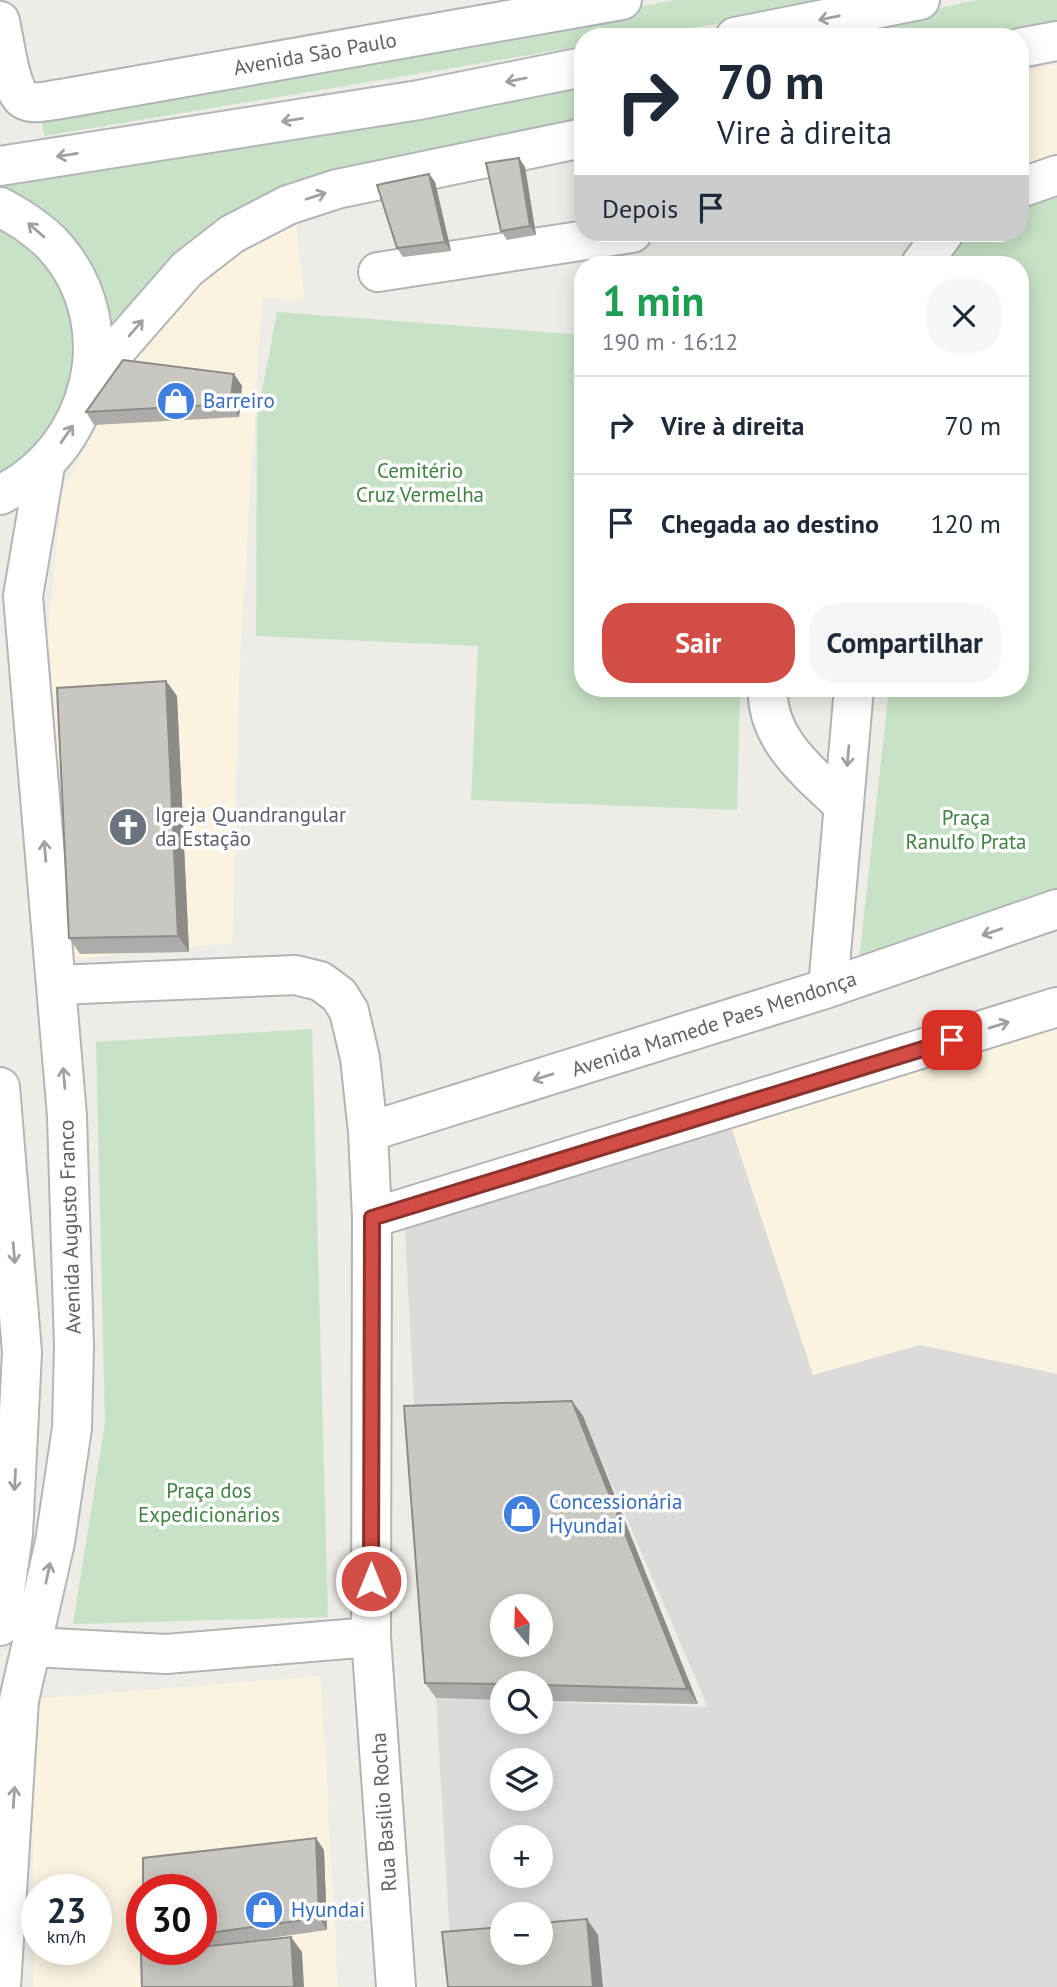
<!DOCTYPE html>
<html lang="pt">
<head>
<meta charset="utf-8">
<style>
	body { margin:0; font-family:"PT Sans",sans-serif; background:#f6f6f7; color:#1f2937; height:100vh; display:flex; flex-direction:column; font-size:26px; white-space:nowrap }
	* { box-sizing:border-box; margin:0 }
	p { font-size:23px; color:#747a83 }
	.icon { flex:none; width:38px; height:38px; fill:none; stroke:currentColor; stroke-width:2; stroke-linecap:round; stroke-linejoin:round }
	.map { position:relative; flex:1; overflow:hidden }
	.sheet { position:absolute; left:574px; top:256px; width:455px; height:441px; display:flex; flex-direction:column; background:#fff; border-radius:28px; box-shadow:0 4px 18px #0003 }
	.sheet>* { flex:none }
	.guide { position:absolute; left:574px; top:28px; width:455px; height:214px; border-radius:28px; box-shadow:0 4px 18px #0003; background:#fff; color:#1f2937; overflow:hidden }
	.needle { width:46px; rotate:341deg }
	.controls { position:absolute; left:490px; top:1594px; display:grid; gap:14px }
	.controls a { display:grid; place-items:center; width:63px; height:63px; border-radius:50%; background:#fff; box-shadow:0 4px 18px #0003; font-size:35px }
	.speed { position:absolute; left:21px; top:1874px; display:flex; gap:14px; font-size:35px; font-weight:700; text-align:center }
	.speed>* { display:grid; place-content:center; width:91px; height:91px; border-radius:50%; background:#fff; box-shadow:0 4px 18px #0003; line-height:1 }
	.speed small { font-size:18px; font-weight:400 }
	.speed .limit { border:10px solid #d22; background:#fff; color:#111 }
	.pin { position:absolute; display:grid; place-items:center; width:60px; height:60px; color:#fff; margin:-30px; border-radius:14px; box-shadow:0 4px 10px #0006 }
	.me { position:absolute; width:77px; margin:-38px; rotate:0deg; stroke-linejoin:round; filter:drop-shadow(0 0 5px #0008) }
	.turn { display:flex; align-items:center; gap:24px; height:147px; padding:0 28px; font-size:32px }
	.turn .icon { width:91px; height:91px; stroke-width:2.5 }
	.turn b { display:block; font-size:49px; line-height:60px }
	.then { display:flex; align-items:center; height:66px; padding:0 28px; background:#0003; gap:14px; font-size:26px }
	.round { display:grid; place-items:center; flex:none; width:74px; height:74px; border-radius:28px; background:#f6f6f7 }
	.overview { display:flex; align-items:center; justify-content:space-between; height:119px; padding:0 28px }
	h1 { font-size:42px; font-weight:700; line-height:52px; color:#1e9e55 }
	.action { display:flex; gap:14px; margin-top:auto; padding:14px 28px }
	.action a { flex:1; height:80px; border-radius:28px; background:#d34d47; color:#fff; font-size:28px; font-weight:700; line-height:80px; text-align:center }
	.action a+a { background:#f6f6f7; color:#1f2937 }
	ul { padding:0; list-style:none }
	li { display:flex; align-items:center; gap:21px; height:98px; padding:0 28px; border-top:2px solid #e0e1e3 }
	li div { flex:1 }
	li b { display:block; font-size:26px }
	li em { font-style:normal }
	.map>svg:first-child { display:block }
	.commercial { fill:#faf3e0; fill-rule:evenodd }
	.industrial { fill:#dddbd9; fill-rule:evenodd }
	.green { fill:#c7e2c6 }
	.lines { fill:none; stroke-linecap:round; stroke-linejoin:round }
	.street-casing { stroke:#b2b3b7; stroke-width:42 }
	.secondary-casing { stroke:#b3b5b9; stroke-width:42 }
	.street { stroke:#fff; stroke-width:38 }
	.secondary { stroke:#fff; stroke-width:38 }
	.wall { fill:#aeaba8 }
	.shaded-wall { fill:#8d8b88 }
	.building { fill:#cac7c3; stroke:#8d8b88; stroke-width:2; fill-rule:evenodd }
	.oneway { stroke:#9ea0a3 }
	.route-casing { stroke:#89322e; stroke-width:18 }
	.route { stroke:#d34d47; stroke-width:12 }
	.labels { text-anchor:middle; stroke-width:7; stroke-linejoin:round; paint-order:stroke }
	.street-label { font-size:21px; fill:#5e6165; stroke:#fff }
	.shop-label { font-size:21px; fill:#366cbe; stroke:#fff; text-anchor:start }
	.park-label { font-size:21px; fill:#418142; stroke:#fff }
	.worship-label { font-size:21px; fill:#5b616d; stroke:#fff; text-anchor:start }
</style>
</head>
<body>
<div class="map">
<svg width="1057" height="1987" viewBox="0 0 1057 1987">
	<rect width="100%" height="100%" fill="#eeece7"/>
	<path class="commercial" d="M1057 64V157L1020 169V71Z
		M296 220 304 300 262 298 238 696 233 943 75 959 48 635 62 492 133 357 208 271Z
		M1057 1024V1374L920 1345 813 1375 731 1127Z
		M321 1676 338 1987H34L32 1699ZM37 1890H96V1950H37ZM142 1890H201V1950H142Z"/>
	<path class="industrial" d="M731 1127 813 1375 920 1345 1057 1374V1987H603L598 1935 541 1937V1914H502V1938L450 1939 436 1698 502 1700V1722H541V1702L708 1707 583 1417 415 1422 405 1229ZM502 1760H541V1799H502ZM502 1838H541V1876H502Z"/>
	<path class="green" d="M676 0H859L638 37H583V46L44 136 40 112Z
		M977 0H1057V33L1020 37H802Z
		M583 80V125L329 179 101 341 0 198V183Z
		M1057 190V896L859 961 889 688H1020V264H941L964 238 971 233H1020V203Z
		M0 216 10 221 68 294 80 340 60 424 0 481Z
		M277 312 583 335V688H740L737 810 471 800 478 646 256 636 257 418Z
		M312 1029 328 1617 73 1624 105 1423 96 1042Z"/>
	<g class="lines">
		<g class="street-casing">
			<path id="street" d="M0 21C4 38 10 90 23 99 33 106 50 100 61 99L622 0
				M1020 188 1057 175
				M921 264 944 233
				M378 272 632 233
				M768 688C765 739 811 774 844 806
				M57 985 295 975 320 981 339 995 349 1011 360 1058 368 1132 372 1218 371 1637 396 1987
				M828 988 854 688
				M368 1132 828 988 1057 909
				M372 1218 1057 1007
				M32 1647 166 1654 371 1637"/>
		</g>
		<g class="secondary-casing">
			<path id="secondary" d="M735 37 920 0
				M1020 48 1057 41
				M0 166 419 100 583 67
				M0 207C20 218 40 230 56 248 125 328 92 451 0 495
				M91 379 187 269 232 234 288 205 337 189 583 138
				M0 1087 22 1352 13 1534 0 1626
				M1 1987 19 1700 55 1542 72 1428 74 1346 67 1116 23 596 45 466"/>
		</g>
		<use href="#street" class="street"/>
		<use href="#secondary" class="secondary"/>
	</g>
	<path class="wall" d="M519 158 525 167 536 235 507 240 501 231Z
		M429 174 435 182 451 251 403 257 397 248Z
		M234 374 242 386 239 417 94 425 86 412Z
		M166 681 177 696 189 952 80 954 69 938Z
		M572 1401 583 1416 698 1704 541 1701V1684H502V1700L436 1698 425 1683Z
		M324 1850 327 1930 219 1945 302 1952 151 1953 148 1950H201V1890Z"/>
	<path class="shaded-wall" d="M519 158 525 167 536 235 530 226Z
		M429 174 435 182 451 251 445 242Z
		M234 374 242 386 239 417 230 404Z
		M166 681 177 696 189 952 178 936Z
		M572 1401 583 1416 698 1704 687 1689Z
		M316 1838 324 1850 327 1930 319 1918Z
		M587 1919 598 1935 603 1987H593Z
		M291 1937 302 1952 304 1987H294Z"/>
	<path class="building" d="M519 158 530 226 501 231 486 163Z
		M429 174 445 242 397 248 377 185Z
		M123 360 234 374 230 404 86 412Z
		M166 681 178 936 69 938 57 688Z
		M572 1401 687 1689 541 1685V1684H502L425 1683 404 1406ZM502 1606H541V1645H502Z
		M316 1838 319 1918 201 1934V1890H143V1858Z
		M587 1919 593 1987H448L442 1932 502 1927V1953H541V1923Z
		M291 1937 294 1987H142L141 1954 180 1950H201V1947Z"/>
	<defs><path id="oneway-shaft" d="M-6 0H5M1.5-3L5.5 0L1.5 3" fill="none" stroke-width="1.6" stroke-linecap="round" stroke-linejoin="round" transform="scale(1.75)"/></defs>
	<g class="oneway">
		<use href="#oneway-shaft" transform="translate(829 18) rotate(169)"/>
		<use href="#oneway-shaft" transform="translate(516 80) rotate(169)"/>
		<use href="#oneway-shaft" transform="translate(292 120) rotate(171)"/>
		<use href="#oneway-shaft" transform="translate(67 155) rotate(171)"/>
		<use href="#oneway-shaft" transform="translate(316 196) rotate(-18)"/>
		<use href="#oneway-shaft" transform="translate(36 230) rotate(-139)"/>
		<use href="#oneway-shaft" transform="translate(136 328) rotate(-49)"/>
		<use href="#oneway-shaft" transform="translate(67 434) rotate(-55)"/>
		<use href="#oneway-shaft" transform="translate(848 756) rotate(95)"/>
		<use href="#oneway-shaft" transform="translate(45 851) rotate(-95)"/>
		<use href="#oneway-shaft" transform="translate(992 932) rotate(161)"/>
		<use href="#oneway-shaft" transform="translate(999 1025) rotate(-17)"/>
		<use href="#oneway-shaft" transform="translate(543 1077) rotate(163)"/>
		<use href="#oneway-shaft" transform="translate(64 1078) rotate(-95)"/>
		<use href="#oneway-shaft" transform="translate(14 1253) rotate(85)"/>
		<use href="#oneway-shaft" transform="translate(15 1480) rotate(93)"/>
		<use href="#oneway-shaft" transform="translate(48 1573) rotate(-78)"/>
		<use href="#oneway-shaft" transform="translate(14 1797) rotate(-86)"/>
	</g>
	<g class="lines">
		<g class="route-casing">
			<path id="route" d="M371 1581 372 1218 952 1040"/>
		</g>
		<use href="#route" class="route"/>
	</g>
	<defs>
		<g id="shop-disc" transform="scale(2.0125)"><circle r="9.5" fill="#3f7fe0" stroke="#fff"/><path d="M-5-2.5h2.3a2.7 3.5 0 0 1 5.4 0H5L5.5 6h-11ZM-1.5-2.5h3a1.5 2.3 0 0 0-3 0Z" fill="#fff"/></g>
		<g id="church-disc" transform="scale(2.0125)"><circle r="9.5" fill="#6b7280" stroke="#fff"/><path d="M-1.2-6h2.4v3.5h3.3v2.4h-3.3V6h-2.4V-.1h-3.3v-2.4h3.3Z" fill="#fff"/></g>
	</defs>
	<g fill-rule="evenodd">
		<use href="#shop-disc" x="176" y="401"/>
		<use href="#church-disc" x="128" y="827"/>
		<use href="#shop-disc" x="522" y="1514"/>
		<use href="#shop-disc" x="264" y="1910"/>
	</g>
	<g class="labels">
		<g class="street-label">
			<text transform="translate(315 54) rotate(-10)" y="7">Avenida São Paulo</text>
			<text transform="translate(714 1024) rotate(-18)" y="7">Avenida Mamede Paes Mendonça</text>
			<text transform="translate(70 1227) rotate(-92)" y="7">Avenida Augusto Franco</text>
			<text transform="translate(384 1812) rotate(-94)" y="7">Rua Basílio Rocha</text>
		</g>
		<g class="shop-label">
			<text x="203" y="408">Barreiro</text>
			<text x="549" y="1509">Concessionária<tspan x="549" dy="24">Hyundai</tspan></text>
			<text x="291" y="1917">Hyundai</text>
		</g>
		<g class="park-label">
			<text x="420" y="478">Cemitério<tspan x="420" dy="24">Cruz Vermelha</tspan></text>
			<text x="966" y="825">Praça<tspan x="966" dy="24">Ranulfo Prata</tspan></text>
			<text x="209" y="1498">Praça dos<tspan x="209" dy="24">Expedicionários</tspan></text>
		</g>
		<g class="worship-label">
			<text x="155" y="822">Igreja Quandrangular<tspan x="155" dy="24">da Estação</tspan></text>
		</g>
	</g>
</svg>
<div class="controls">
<a><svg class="needle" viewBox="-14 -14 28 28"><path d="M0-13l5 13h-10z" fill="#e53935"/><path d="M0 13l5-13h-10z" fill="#747a83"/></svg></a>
<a><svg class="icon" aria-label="search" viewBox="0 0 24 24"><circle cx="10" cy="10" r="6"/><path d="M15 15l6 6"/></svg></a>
<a><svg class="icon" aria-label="layers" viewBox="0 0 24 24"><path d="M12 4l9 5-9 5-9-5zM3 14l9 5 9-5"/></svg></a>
<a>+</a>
<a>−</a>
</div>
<div class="speed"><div>23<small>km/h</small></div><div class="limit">30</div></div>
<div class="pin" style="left:952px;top:1040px;background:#d93025"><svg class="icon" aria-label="arrive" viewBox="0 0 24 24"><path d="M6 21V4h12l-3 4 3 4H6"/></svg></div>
<svg class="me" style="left:371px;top:1581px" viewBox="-20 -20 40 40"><circle r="17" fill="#d34d47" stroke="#fff" stroke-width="3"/><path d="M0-11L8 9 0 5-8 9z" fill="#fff"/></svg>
<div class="guide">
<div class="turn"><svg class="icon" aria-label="right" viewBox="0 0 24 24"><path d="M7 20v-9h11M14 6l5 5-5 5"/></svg><div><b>70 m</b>Vire à direita</div></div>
<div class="then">Depois<svg class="icon" aria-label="arrive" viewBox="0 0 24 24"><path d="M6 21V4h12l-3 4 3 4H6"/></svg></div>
</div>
<section class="sheet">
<div class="overview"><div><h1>1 min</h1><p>190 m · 16:12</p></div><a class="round"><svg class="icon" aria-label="close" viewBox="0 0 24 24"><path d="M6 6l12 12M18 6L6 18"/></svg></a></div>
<ul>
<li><svg class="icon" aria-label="right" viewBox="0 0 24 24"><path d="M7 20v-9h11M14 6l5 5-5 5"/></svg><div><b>Vire à direita</b></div><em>70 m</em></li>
<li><svg class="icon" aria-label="arrive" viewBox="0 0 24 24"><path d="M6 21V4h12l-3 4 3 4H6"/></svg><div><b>Chegada ao destino</b></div><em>120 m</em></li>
</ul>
<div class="action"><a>Sair</a><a>Compartilhar</a></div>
</section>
</div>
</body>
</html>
